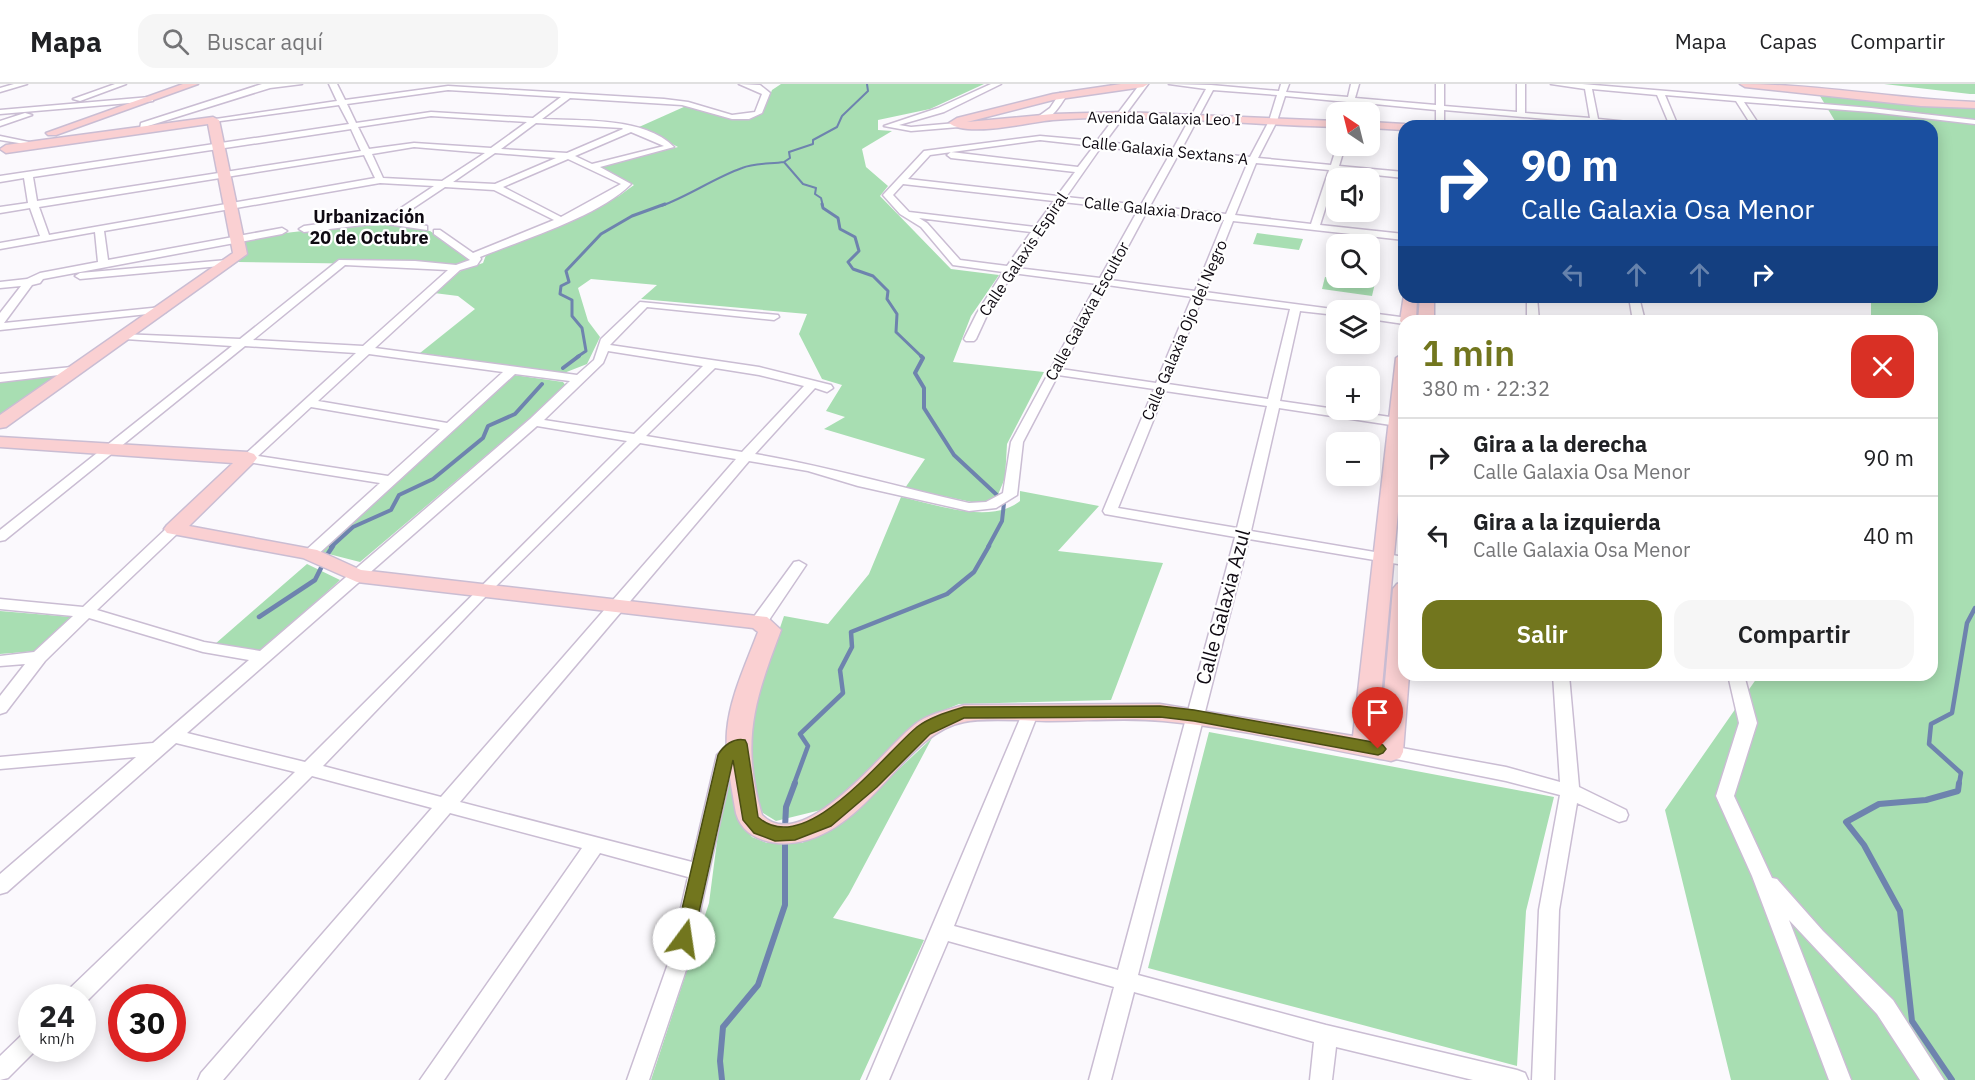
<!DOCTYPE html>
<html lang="es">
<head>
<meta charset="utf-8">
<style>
	body { margin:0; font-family:"IBM Plex Sans",sans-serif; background:#f6f6f6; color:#202124; height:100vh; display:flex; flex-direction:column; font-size:22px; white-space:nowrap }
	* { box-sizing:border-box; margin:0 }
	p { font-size:20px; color:#757577 }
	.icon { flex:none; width:33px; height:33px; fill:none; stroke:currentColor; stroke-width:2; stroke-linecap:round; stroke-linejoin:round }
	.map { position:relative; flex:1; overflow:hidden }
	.drawer { position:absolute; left:1398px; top:231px; width:540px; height:366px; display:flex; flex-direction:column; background:#fff; border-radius:18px; box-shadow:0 3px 15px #0003 }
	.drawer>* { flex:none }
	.hud { position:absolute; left:1398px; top:36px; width:540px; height:183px; border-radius:18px; box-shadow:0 3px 15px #0003; background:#1a4fa0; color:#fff; overflow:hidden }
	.needle { width:39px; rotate:325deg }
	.fabs { position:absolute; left:1326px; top:18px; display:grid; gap:12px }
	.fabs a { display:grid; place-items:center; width:54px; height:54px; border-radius:12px; background:#fff; box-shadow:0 3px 15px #0003; font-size:30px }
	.speed { position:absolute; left:18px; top:900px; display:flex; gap:12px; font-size:30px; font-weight:700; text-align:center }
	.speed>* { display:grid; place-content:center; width:78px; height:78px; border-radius:50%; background:#fff; box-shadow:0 3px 15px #0003; line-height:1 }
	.speed small { font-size:15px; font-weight:400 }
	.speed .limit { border:9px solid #d22; background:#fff; color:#111 }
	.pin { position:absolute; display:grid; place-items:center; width:51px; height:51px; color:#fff; margin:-62px -26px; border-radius:50% 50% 50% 0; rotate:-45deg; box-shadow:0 0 6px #0007 }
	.pin .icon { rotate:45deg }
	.me { position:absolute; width:66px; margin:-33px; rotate:14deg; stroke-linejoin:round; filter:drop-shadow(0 0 4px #0008) }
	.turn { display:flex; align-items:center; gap:21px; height:126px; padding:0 24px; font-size:27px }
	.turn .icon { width:78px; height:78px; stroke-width:2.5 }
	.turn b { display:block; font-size:42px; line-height:51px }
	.lanes { display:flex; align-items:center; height:57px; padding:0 24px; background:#0003; justify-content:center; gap:30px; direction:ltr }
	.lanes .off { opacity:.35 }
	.round { display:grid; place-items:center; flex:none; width:63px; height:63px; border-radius:18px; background:#f6f6f6 }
	.headline { display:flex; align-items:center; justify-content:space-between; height:102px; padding:0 24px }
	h1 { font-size:36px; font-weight:600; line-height:45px; color:#72761e }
	.primary-button { display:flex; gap:12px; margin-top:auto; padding:12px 24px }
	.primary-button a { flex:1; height:69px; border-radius:18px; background:#72761e; color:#fff; font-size:24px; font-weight:600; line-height:69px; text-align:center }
	.primary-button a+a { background:#f6f6f6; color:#202124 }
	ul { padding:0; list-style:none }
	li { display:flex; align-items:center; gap:18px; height:78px; padding:0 24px; border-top:2px solid #e0e0e0 }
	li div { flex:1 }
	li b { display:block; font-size:22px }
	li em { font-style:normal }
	header { display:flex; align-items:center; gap:36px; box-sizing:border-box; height:84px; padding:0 30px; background:#fff; border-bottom:2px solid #e0e0e0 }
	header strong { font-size:28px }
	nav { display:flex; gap:33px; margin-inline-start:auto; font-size:21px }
	.search { width:420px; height:54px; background:#f6f6f6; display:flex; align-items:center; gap:15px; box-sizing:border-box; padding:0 21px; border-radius:18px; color:#757577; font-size:22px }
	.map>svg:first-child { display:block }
	.green { fill:#a8deb2 }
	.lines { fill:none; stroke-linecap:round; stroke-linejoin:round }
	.stream-far4 { stroke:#6e83ae; stroke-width:2 }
	.stream-far3 { stroke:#6e83ae; stroke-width:3 }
	.stream-far2 { stroke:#6e83ae; stroke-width:4 }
	.stream-far1 { stroke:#6e83ae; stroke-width:4.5 }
	.stream { stroke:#6e83ae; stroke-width:6 }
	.street-casing { stroke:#cabdd3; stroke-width:3 }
	.secondary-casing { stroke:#cabdd3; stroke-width:3 }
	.street { fill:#fff; fill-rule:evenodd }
	.secondary { fill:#fad0d2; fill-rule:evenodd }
	.route { fill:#72761e; stroke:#4a4d14; stroke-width:1.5 }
	.labels { text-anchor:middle; stroke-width:4.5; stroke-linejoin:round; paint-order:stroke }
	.far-street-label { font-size:16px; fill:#0f0a12; stroke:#fff }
	.far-neighbourhood-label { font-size:18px; font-weight:bold; fill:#0f0a12; stroke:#fff }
	.street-label { font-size:20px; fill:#0f0a12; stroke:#fff }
</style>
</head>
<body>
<header>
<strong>Mapa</strong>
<div class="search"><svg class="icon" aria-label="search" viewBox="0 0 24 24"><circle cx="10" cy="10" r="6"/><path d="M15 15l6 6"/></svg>Buscar aquí</div>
<nav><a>Mapa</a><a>Capas</a><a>Compartir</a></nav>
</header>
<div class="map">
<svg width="1975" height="996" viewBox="0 0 1975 996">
	<rect width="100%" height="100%" fill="#fbf9fd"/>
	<path class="green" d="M781 0H984L930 25 878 36V46L892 47 862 65 866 83 888 102 880 112 951 185 999 191 971 232 953 278 1044 288 1007 360 1005 394 997 413 981 420 905 404 925 375 824 345 845 333 826 327 842 301 822 295 799 250 807 230 641 215 657 201 591 195 578 204 588 237 600 253 587 280 564 289 420 269 475 225 458 212 434 209 462 186 483 179 486 171 619 112 634 101 600 83 678 63 639 43 686 22C712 30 735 40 762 30L772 6Z
		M1884 0H1975V10H1970Z
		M1820 12 1926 22H1975V996H1731L1665 726 1759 591H1932V237H1871V213H1932V42H1838Z
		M396 141 430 147 472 175 461 181H453L237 178 247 167 244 156C296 146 343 142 396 141Z
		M1257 149 1303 155 1299 166 1253 160Z
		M1325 193 1375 199 1372 212 1322 205Z
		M59 291 0 333V297Z
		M514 291 563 298 567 303 360 478 321 468Z
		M1020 407 1099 422 1058 467 1163 479 1111 616 959 620 930 632 829 724 776 737 763 729 756 715 747 641 784 532 828 540 869 490 901 413C935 420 990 441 1020 417Z
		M307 480 340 496 261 568 215 560Z
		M0 527 72 533 37 567 0 570Z
		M1209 648 1554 713 1526 827 1517 982 1148 884Z
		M932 654 849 810 833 834 924 856 860 996H651L709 819 719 742 732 682 741 739 752 753 767 759H802L824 747 868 714Z"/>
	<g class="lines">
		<path class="stream-far4" d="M661 122C689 112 714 94 742 84 755 79 771 80 784 78
			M823 122 821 114 815 110 816 104 803 100 784 78 790 74 789 68 813 60V56L837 43 842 32 868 7 867 0"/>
		<path class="stream-far3" d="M822 120 823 124 838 134 840 145 855 153 859 167 848 178 853 185 873 192 888 207 887 215 897 230 896 248 922 273
			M577 273 586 267 582 244 572 232V216L560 210 561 202 569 198 566 187 601 150 632 132 665 120"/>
		<path class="stream-far2" d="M921 272 923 274 915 289 924 304V324L954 371 998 412
			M563 284 579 272
			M331 463 353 443 391 426 399 411 433 395 483 354 488 342 515 330 542 300
			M988 463 1002 437 1004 419"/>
		<path class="stream-far1" d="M327 471 333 462
			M259 533 315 496 321 484
			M794 700 808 662 800 650 843 609 840 586 852 563 851 548 947 510 974 488 989 462
			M1959 700 1961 689 1929 660 1931 640 1952 629 1967 539 1975 524"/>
		<path class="stream" d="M785 744 786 723 795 699
			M722 996 720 977 723 943 758 901 785 821V755
			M1952 996 1912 937 1900 827 1864 761 1846 738 1879 720 1926 716 1958 707 1959 699"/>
		<g class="street-casing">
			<path id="street" d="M14 0H27L0 8V4Z
				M115 0H126L80 17 73 15Z
				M262 0H302L270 4 148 42 147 47 140 45 141 39Z
				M329 0H337L345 16 448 2 664 15 688 18 732 31 755 28 762 10 739 0 760 1 770 9 762 29 749 35H732L682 21 570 14 542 35C582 37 645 33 674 63L600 83 631 100C598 133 524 155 480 173L481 175 477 181 460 186 375 264 577 291 594 276 601 255 640 218 778 231 779 233 774 236 647 223 610 261 759 283 831 301 833 304 827 308 815 304 755 370C827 382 898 403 969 419L986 418 1003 409 1011 358 1097 200 1013 189 988 229 976 255 974 257H966L964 255 977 229 1003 188 953 181 921 143 900 130 883 111 924 67 1040 52 1097 57 1140 0H1148L1105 58 1173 65 1206 5 1169 0 1211 1 1279 7 1281 0H1289L1286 8 1348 13 1351 0H1359L1355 14 1436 21V0H1444V22L1517 28V0H1525V29L1590 34 1585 5 1551 0H1582L1871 24 1975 36V40L1871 28 1744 18 1760 42H1752L1736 17 1665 11 1678 42H1670L1657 11 1592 5 1598 35 1648 40 1652 42 1599 40V42H1591V39L1444 26V42H1436V26L1354 18 1352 28H1344L1347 18 1285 12 1277 37 1258 74 1331 81 1337 62H1345L1339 82 1404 88V94L1337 87 1320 141 1404 150V156L1233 137 1205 208 1340 226H1336V231L1300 227 1280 317 1404 335V343L1279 324 1251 447 1404 473V481L1249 455 1138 891 1326 941 1517 986 1525 989 1528 996H1473L1336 963 1332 996H1310L1314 958 1134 908 1111 996H1089L1114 903 948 857 889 996H867L1025 623H1037L1039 627 954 842 1118 886 1235 453 1105 430 1103 427 1154 305 1058 291 1023 358 1017 411 996 424 969 427 858 402 808 387 749 377 460 718 692 778 717 671 733 656 739 654 745 656 748 660 734 674 689 877 649 996H627L669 877 688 793 600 769 444 996H420L582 764 450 729 223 996H198L201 989 432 724 312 692 83 921 82 914H65L67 907 295 688 176 659 7 808 0 810V790L136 673 0 685V673L153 659 249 576 203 568 89 534 45 577 6 628 0 630V612L25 580 0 582V572L34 568 73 532 0 525V515L83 523 169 442 174 441 181 445 179 448 97 526 204 558 260 567 530 335 570 297 515 290 315 473 310 474 303 470 305 467 380 399 248 378 241 374 356 269 245 262 5 456 0 457V446L232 262 125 255 121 254V250L240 255 339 176 415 177 456 181 470 176 434 150V146H440L473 169 554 136 494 106 445 103 397 135 427 142V146L380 139 304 148 299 145 304 142 349 136 386 134 434 102 380 99 104 147 108 176 282 144 287 147 282 150 43 195 40 199 32 201 4 239 162 223 166 224V228L0 246V229L21 202 0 204V198L27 195 40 189 98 178 95 148 0 165V159L40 152 30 124 0 129V123L28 119 24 94 0 98V92L349 40 339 21 213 38 209 36 337 17ZM448 6 561 13 533 34 431 28 356 39 347 20ZM1213 6 1277 11 1269 37 1250 73 1181 66ZM431 32 527 38 491 64 414 59 369 65 358 43ZM536 39 622 44 623 45 567 69 501 65ZM351 45 361 67 37 117 33 93ZM631 48 664 62 592 80 575 72ZM1040 56 1094 62 1078 83 951 68 947 71 951 74 1075 88 1057 112 908 95 930 71ZM414 63 485 69 442 97 383 94 372 70ZM1101 63 1170 70 1141 121 1066 113ZM495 69 556 74 495 100 453 98ZM364 71 375 94 49 151 39 123ZM1178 71 1248 78 1226 130 1150 122ZM568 75 621 100 561 133 503 103ZM1256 79 1329 86 1311 140 1235 131ZM903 100 1054 117 1035 143 909 128 893 111ZM1062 118 1138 126 1100 194 1017 184ZM1147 127 1224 136 1195 207 1110 196ZM919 134 1031 148 1007 182 960 176 927 139ZM345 181 448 186 363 262 253 256ZM1107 201 1192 213 1156 299 1061 285ZM1202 214 1290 225 1268 315 1168 300ZM608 267 703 282 634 350 544 336 603 279ZM369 270 503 288 447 339 318 317ZM715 284 759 291 804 302 742 368 646 352ZM1165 307 1267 322 1237 444 1118 424ZM311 323 440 345 388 392 258 372ZM537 342 627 357 305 678 187 649ZM640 359 736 375 441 713 323 682 489 509Z
				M991 0H1001L944 28 899 41 911 43 956 39 960 41 959 43 911 47 884 42 938 24Z
				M1060 9 1067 11C1060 21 1053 36 1039 36V32L1050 24Z
				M150 13H153V17L0 30V26Z
				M25 29 32 31 0 42V37Z
				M0 52 29 58 25 60 0 56Z
				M227 176 232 179 231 181 80 195 75 192 80 189Z
				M1527 213H1537L1539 237H1527Z
				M1629 213H1639L1645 237H1633Z
				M1370 229 1408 234 1414 237H1404V240L1370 235Z
				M72 283 78 287 76 289 0 298V290Z
				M799 477 806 481 765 542H753L751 538 753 534 794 478Z
				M1553 591H1569L1579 703 1626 726 1628 731 1626 736 1619 738 1577 719 1559 826 1554 996H1532L1539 826 1560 711 1506 697 1391 674 1385 672 1382 668 1385 664 1391 662 1506 683 1560 698Z
				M1728 591H1744L1757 639 1734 712 1772 794 1777 795 1823 847 1893 916 1944 996H1920L1877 930 1789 836 1851 996H1829L1752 792 1716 712 1739 639Z
				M32 946V964H38L8 994 0 996V972L24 949Z"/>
		</g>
		<g class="secondary-casing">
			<path id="secondary" d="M183 0H198L56 51H48L46 49Z
				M1121 0H1148L1143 3 1053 16 967 38 1053 30 1124 28 1336 37V43C1242 41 1148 29 1053 36 1029 38 967 54 949 39L957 34 1053 10Z
				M1740 0C1818 0 1896 15 1975 18V24L1921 22 1745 3Z
				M213 33 219 36 247 170 6 343 0 344V331L233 169 208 40 6 69 0 65 6 61Z
				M1370 38 1404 40 1409 42H1404V46L1370 44Z
				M1404 211V213H1417L1416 237H1404V241L1400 237Z
				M1420 213H1434V237H1418Z
				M1404 269V362L1377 657H1380L1393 505 1397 500 1404 498V591H1409L1403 668 1400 674 1391 677C1316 663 1240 644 1163 637 1126 633 1087 637 1050 637 1026 637 986 633 964 638 907 648 873 738 807 756 792 760 778 761 763 756 748 751 737 740 735 724 731 699 725 672 727 647 730 613 746 580 758 548L753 544 357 498 303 474 167 449 164 445 167 441 233 379 0 363V353L248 368 254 370 257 374 254 378 189 442 317 466 361 486 767 533 781 546C755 615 740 657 762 731 803 773 885 664 913 642 927 630 947 626 964 621L1160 620 1353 652 1396 274Z"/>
		</g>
		<use href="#street" class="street"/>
		<use href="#secondary" class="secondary"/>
	</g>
	<path class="route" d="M1160 622 1194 626 1378 659 1383 661 1386 665 1383 669 1378 671 1194 637 1160 633 964 634 930 650 877 703 831 742 795 756 775 757 754 749 743 736 733 676 693 855 691 860 684 862 677 860 675 855 718 671C723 662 734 653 745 656L747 660 758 733C805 776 884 670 917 643 930 633 948 628 964 623Z"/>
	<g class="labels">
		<g class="far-street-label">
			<text transform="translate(1164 34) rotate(1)" y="6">Avenida Galaxia Leo I</text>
			<text transform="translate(1165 66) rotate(6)" y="6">Calle Galaxia Sextans A</text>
			<text transform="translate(1153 125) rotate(6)" y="6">Calle Galaxia Draco</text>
			<text transform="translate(1023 170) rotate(-56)" y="6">Calle Galaxis Espiral</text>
			<text transform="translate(1087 227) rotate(-61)" y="6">Calle Galaxia Escultor</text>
			<text transform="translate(1184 246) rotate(-67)" y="6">Calle Galaxia Ojo del Negro</text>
		</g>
		<g class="far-neighbourhood-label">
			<text x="369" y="139">Urbanización<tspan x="369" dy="21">20 de Octubre</tspan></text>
		</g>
		<g class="street-label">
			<text transform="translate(1223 523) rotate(-75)" y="7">Calle Galaxia Azul</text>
		</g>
	</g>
</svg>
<div class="fabs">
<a><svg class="needle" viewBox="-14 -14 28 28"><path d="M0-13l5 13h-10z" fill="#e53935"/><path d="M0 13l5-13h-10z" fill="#757577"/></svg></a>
<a><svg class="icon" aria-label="sound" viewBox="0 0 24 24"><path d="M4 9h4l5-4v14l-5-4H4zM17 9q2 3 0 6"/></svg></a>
<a><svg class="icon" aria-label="search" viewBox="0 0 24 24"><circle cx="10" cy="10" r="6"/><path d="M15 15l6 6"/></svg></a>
<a><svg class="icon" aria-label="layers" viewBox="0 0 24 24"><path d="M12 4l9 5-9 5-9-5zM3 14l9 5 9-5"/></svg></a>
<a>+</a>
<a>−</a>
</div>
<div class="speed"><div>24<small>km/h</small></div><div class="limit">30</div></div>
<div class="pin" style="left:1378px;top:665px;background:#d93025"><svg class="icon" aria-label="arrive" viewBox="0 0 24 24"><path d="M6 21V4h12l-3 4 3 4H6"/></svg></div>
<svg class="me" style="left:684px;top:855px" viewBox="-20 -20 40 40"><circle r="19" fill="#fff"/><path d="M0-13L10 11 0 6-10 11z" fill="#72761e"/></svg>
<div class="hud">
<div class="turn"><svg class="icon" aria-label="right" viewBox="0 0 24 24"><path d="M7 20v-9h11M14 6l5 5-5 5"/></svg><div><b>90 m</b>Calle Galaxia Osa Menor</div></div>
<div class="lanes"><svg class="icon off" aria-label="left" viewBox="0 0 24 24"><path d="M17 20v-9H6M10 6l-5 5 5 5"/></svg><svg class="icon off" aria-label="ahead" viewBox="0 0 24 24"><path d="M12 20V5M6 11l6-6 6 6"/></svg><svg class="icon off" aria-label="ahead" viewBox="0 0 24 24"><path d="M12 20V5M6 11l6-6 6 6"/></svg><svg class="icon" aria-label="right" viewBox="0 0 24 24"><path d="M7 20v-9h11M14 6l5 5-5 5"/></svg></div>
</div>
<section class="drawer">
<div class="headline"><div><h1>1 min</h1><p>380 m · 22:32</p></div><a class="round" style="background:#d93025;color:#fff"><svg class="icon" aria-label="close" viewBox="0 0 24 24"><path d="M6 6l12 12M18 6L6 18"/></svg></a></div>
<ul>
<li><svg class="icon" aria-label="right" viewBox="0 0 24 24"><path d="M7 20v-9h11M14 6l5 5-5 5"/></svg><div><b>Gira a la derecha</b><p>Calle Galaxia Osa Menor</p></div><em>90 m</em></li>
<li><svg class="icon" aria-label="left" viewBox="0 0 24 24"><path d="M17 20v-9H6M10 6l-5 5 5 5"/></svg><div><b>Gira a la izquierda</b><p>Calle Galaxia Osa Menor</p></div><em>40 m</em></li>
</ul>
<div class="primary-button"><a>Salir</a><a>Compartir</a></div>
</section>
</div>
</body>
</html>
